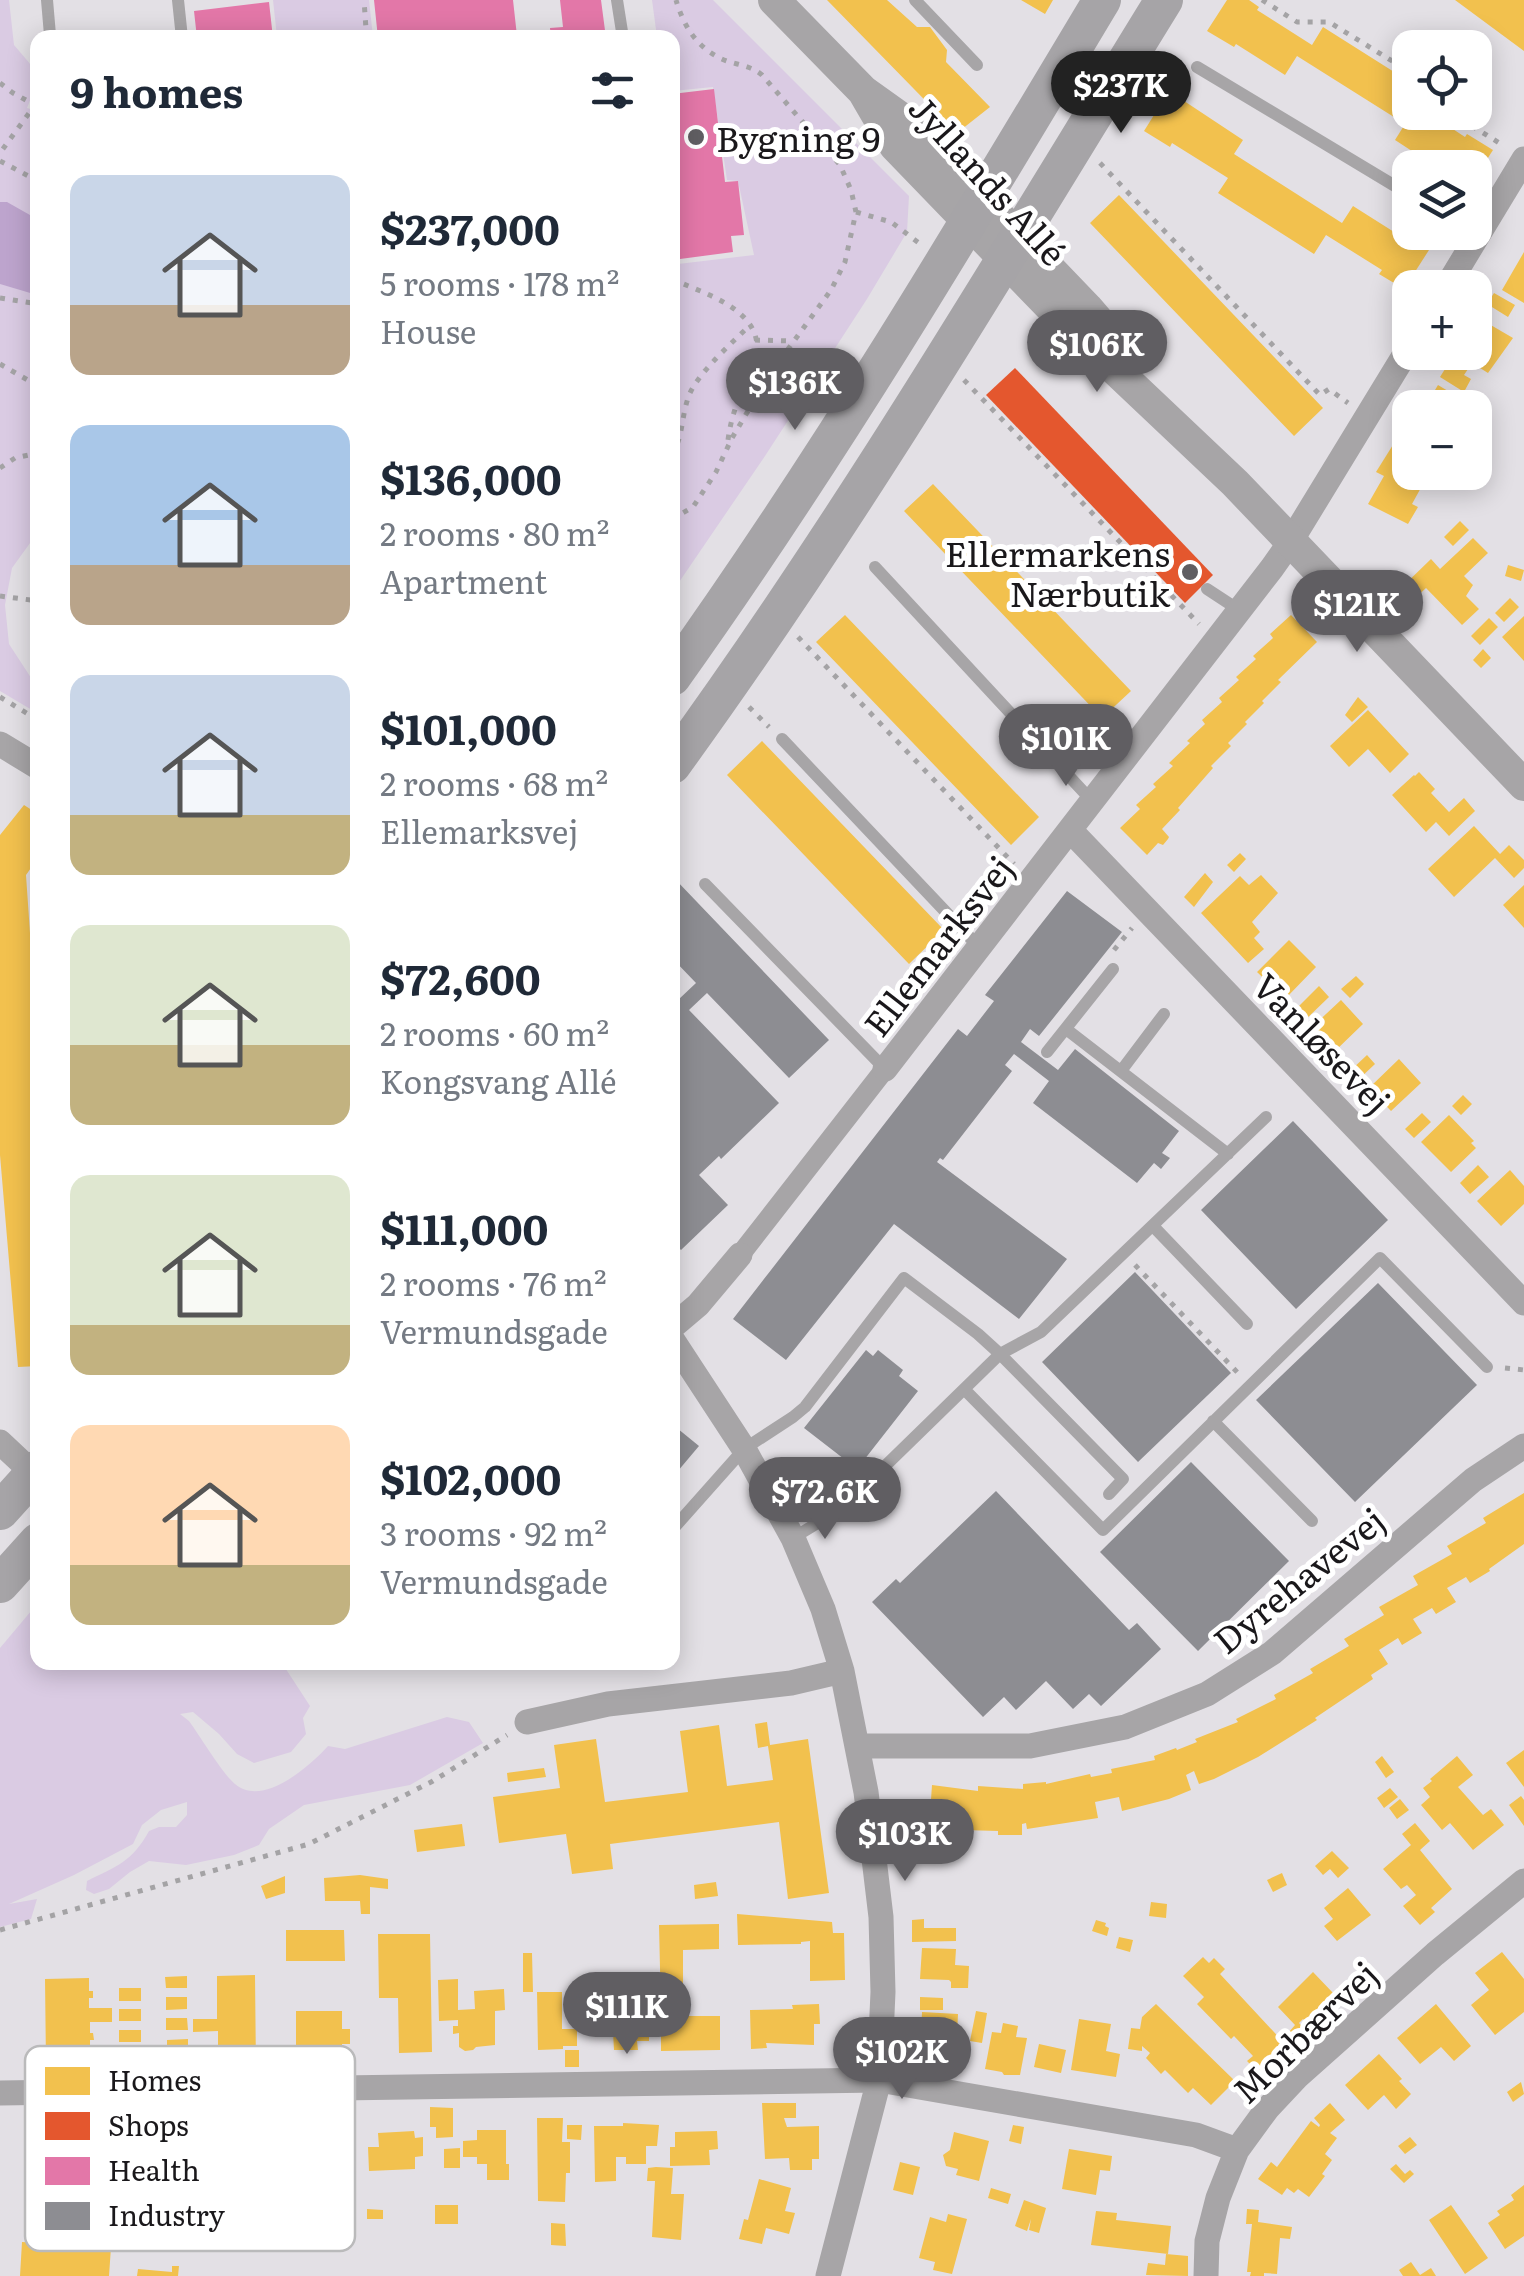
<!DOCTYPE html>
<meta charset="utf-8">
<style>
body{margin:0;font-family:Literata,serif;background:#f6f6f7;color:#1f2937;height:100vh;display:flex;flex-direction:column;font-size:38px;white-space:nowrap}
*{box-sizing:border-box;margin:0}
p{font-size:32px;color:#747a83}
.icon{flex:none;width:55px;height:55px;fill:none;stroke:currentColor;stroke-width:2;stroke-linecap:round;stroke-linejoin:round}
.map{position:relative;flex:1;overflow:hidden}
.sheet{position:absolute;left:30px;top:30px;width:650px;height:1640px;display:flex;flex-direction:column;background:#fff;border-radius:20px;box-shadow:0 5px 25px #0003}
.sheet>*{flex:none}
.tools{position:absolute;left:1392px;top:30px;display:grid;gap:20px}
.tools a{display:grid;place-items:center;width:100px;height:100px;border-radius:20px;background:#fff;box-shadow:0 5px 25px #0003;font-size:50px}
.price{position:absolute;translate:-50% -85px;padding:0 22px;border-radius:35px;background:#605e62;color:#fff;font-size:32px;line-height:65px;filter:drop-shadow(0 2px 5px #0008)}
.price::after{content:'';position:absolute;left:50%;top:60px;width:30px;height:22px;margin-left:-15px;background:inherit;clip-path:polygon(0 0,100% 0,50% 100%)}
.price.on{background:#222;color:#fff}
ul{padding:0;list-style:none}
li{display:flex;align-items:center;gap:30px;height:250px;padding:0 40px}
li span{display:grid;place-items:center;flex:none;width:280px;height:200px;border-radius:20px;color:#555}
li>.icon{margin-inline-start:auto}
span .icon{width:120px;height:120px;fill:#fffc;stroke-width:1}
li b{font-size:42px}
h2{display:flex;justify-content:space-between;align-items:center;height:120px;padding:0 40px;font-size:42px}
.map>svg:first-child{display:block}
</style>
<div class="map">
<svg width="1524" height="2276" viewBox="0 0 1524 2276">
<rect width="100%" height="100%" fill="#e3e0e5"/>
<path fill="#dacbe3" d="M0,0H9L14,45L37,72V83L27,108L38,111V532L12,568L5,605L9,644L37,687V713L0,691Z
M273,0H369L373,37H277Z
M652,0H713L909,196L907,232L867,299L765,456L673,591V236L678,264L754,255L738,181L727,180L713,87L673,91L672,38L657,37Z
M37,1604L38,1662L282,1663L310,1706L303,1718L306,1734L291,1752L254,1763L237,1754L219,1734L193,1712L180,1714L189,1721C200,1736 222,1773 235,1784C263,1808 310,1766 328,1746L345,1749L447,1717L469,1722L483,1743L410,1785L304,1805L269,1829L259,1845L234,1855L186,1865L149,1861L130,1872L109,1889L94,1894L86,1890L87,1881C117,1866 132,1862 149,1831L159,1827H176L187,1815V1802L161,1810L142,1825L133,1844L74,1875L9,1904L37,1899L31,1919L0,1927V1648Z"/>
<path fill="#bda4cd" d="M0,202H7L37,219V295L0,284Z"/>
<path fill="#f2c14e" d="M827,0H887L917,27H930L947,50L946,62L990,107L957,133Z
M1021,0H1053L1045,14Z
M1227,0H1249L1259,7L1257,10L1312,45L1323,27L1410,82V112H1427L1465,137L1467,134L1493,150L1475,178V168H1438L1395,140L1405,124L1297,56L1285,75L1236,44L1234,47L1207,31Z
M1455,0H1524V51Z
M1169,91L1243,140L1234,154L1342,223L1353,206L1402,237L1404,234L1429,250L1404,289L1379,274L1382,270L1326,235L1314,254L1218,193L1228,178L1172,143L1170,147L1144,131Z
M1119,195L1323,408L1294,436L1090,223Z
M1524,252V303L1502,290Z
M1494,293L1515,305L1508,317L1487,304Z
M1477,317L1513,338L1488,373L1472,363L1464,375L1471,379L1464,392L1440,377L1445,369L1439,366L1447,352H1475Z
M1438,385L1468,403L1465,408H1417L1420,402L1426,405Z
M1396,440L1410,448V463L1404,473L1423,484L1412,504L1418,507L1408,524L1368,504L1384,476L1376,472Z
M933,484L1131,691L1102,718L904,511Z
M1460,521L1469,530L1453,546L1444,537Z
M1473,538L1488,553L1464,576L1473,585L1466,596L1479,609L1462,625L1426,588L1410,603L1398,591L1431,559L1440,569Z
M1508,565L1524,570L1521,581L1505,576Z
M1510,598L1519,607L1504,622L1495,613Z
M845,615L1039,817L1011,845L816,642Z
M1291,615L1317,642L1278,680L1281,682L1262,701L1264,703L1245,722L1247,724L1228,743L1231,746L1211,766L1213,768L1178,808L1180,810L1162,829L1169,837L1168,839L1163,845L1158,843L1147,855L1120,828L1140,809L1136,805L1156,787L1153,784L1173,766L1169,763L1190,743L1187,741L1205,724L1202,720L1222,702L1219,698L1239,680L1236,677L1256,659L1253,656L1273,638L1270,634Z
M1524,616V661L1502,637Z
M1489,618L1498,627L1480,645L1471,636Z
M1483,649L1491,658L1481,668L1473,660Z
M1358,697L1368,707L1352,722L1345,715Z
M1368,710L1409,754L1390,773L1368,749L1349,767L1330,746Z
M762,741L944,930L909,964L727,775Z
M1419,772L1435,789L1431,793L1449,812L1464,798L1475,811L1449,836L1436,822L1426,832L1392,795L1414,775L1415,776Z
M24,805L38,814V858L26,875L38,1049V1366L18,1367L0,1155V835Z
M1474,826L1500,854L1509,845L1524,860V868L1514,878L1495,858L1454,897L1428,869Z
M1240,853L1246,859L1234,872L1227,865Z
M1205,873L1213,882L1194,907L1184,897Z
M1261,875L1278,893L1252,922L1260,932L1254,938L1264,949L1248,963L1201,913L1240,876L1249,885Z
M1524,885V928L1503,905Z
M1289,940L1316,967L1286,998L1297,1008L1319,986L1329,997L1301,1024L1279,1001L1283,997L1257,972Z
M1356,976L1364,984L1350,998L1341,989Z
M1341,1000L1363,1024L1334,1052L1311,1028Z
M1367,1055L1375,1064L1358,1080L1350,1071Z
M1399,1059L1421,1083L1391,1111L1369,1088Z
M1463,1095L1472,1104L1461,1115L1452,1106Z
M1422,1113L1431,1122L1414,1138L1405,1129Z
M1449,1115L1474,1141L1471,1143L1476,1148L1451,1172L1421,1142Z
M1478,1165L1489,1177L1470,1194L1460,1183Z
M1510,1170L1524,1186V1204L1501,1226L1477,1201Z
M1524,1493V1544L1489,1569L1490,1571L1470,1583L1466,1577L1447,1588L1456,1602L1436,1614L1432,1608L1413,1619L1422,1633L1402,1645L1398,1638L1379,1650L1388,1664L1371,1675L1373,1679L1315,1718L1317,1720L1258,1757L1214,1779L1199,1784L1194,1771L1186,1775L1191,1790L1169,1799L1122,1811L1119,1797L1095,1802L1098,1818L1027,1829L1026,1823L1022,1824V1835H998V1831L929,1829L932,1785L978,1791V1786L1023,1789V1784L1046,1782V1784L1090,1774L1091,1777L1112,1773L1111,1769L1155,1760L1154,1756L1176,1748L1177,1750L1197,1742L1195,1739L1238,1722L1236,1719L1276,1699L1274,1695L1313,1673L1310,1669L1349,1646L1344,1639L1384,1615L1379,1607L1418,1585L1413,1576L1452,1554L1447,1546L1486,1523L1483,1518Z
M767,1722L770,1745L808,1739L829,1893L788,1899L779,1822L610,1844L613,1869L572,1874L566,1834L499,1843L493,1797L560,1788L554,1745L596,1739L605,1802L688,1792L680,1731L719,1725L727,1786L773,1780L768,1746L758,1748L755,1724Z
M1524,1750V1787L1506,1763Z
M1382,1756L1394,1772L1386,1778L1375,1762Z
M1457,1756L1473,1775L1458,1787L1483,1815L1491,1809L1504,1825L1473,1850L1450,1823L1442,1830L1421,1805L1430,1797L1423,1788L1432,1781L1430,1779Z
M544,1768L546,1777L508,1782L507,1773Z
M1390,1788L1398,1797L1384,1808L1377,1798Z
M1521,1796L1524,1800V1826L1509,1805Z
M1400,1799L1409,1810L1397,1819L1389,1808Z
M1415,1823L1430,1841L1420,1850L1452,1889L1431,1908L1435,1912L1420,1925L1403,1906L1416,1895L1407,1885L1401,1889L1383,1869L1411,1845L1402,1834Z
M462,1824L465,1846L417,1852L414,1830Z
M1332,1851L1349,1868L1338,1878L1330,1869L1323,1875L1315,1866Z
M1282,1873L1287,1885L1273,1892L1267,1880Z
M360,1875L388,1879V1889L370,1887V1914H361L360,1901H325L324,1878Z
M285,1876V1893L266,1899L261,1886Z
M716,1882L718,1896L695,1899L694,1885Z
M1348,1888L1371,1915L1337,1941L1324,1926L1333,1919L1324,1908Z
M1151,1902L1167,1904L1166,1918L1149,1916Z
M737,1914L832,1922L833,1933H844L845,1980L810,1981V1941L801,1942V1944L738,1945Z
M924,1919V1928H956V1941L912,1942V1920Z
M1096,1920L1106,1923L1105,1926L1109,1928L1107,1936L1092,1931Z
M719,1924V1949L683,1950V2011H661L659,1925Z
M286,1930H344L345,1961H286Z
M378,1934H430L432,2052L399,2053L398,1998H379Z
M1119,1937L1133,1940L1130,1952L1116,1948Z
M922,1948L956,1949L955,1965L969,1966L968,1988H951V1982L949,1980L920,1979Z
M1502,1952L1524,1979V2012L1495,2035L1471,2005L1489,1990L1475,1973Z
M523,1953H532L533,1992H523Z
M1203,1957L1209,1963L1214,1958L1225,1969L1220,1974L1287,2046L1259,2073L1247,2061L1253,2056L1234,2036L1231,2039L1197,2004L1204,1997L1183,1976Z
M1313,1972L1334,1994L1306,2022L1303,2019L1299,2023L1312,2037L1303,2046L1289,2032L1295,2025L1278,2007Z
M255,1975L256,2071H248V2061H218V2031L193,2032V2019H217V1976Z
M187,1976V1988H166L165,1977Z
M89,1978V1991H93V1998H89V2008H112V2022H90V2033H93L94,2040H90V2049H112V2063L46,2064L45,1979Z
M458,1979V2010L475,2009L474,1991L504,1989L505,2010L495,2011V2045L476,2047L473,2050L465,2051L459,2047V2033L453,2034V2026H458V2020L439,2021L438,1980Z
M119,1988H141V2001H119Z
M537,1992H562V2029H577V2046H563V2049L538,2050Z
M166,1997H187V2009L166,2010Z
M920,1997L943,1998V2010H920Z
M637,2001V2018H649V2041H637L638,2050H614L613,2032L596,2033V2002Z
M819,2004L820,2024H814V2045L766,2043L767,2048L751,2049L750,2010L793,2009L792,2005Z
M1156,2004L1235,2081L1211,2105L1193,2088L1188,2093L1165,2070L1161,2074L1146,2058L1150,2053L1142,2046V2051L1128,2049L1131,2028L1140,2029L1142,2017Z
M1436,2004L1471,2046L1454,2061L1441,2047L1420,2064L1397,2038Z
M119,2009H141V2021H119Z
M296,2011H342V2029H350V2044H342V2051H325L324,2054L296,2051Z
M976,2011L987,2013L982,2043L970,2041Z
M922,2012L958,2014L956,2056L954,2055V2060L933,2059V2055L920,2054Z
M661,2016H720V2050L661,2051Z
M166,2018H187L188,2030H166Z
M1079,2019L1111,2024L1106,2051L1120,2054L1116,2077L1071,2070Z
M1003,2023L1018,2026L1016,2037L1027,2038L1020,2075H1004L1002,2072L985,2069L992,2032L1001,2033Z
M119,2030H141V2042H119Z
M188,2039V2052L167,2053V2040Z
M1039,2044L1066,2050L1061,2073L1034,2067Z
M565,2050H579V2067H565Z
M1379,2054L1402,2079L1399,2081L1411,2094L1396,2109L1384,2095L1368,2110L1345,2085Z
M1521,2082L1524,2094L1513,2102L1507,2092Z
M762,2103H796V2118H784L787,2127L819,2126V2159H812V2170H790L789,2158L765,2159Z
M1330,2103L1345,2120L1330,2133L1337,2138L1325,2154L1332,2160L1322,2174L1325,2176L1309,2197L1298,2189L1294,2193L1287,2188L1282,2195L1258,2179L1271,2162L1277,2167L1311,2121L1319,2127L1320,2125L1314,2118Z
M430,2107L453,2108V2137L436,2138V2127H430Z
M537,2118H563L562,2142H570V2173H566L565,2202L538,2201Z
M623,2123L659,2125L657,2146H646V2164H626V2157H616V2181L595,2182L594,2126H623Z
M567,2125H582L581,2140L567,2139Z
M1013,2125L1024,2127L1021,2144L1009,2141Z
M477,2130H506V2164H509V2180H487V2164H477V2157H463V2141L477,2140Z
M414,2131L415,2138L423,2137V2156L415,2157V2169L369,2171L368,2147H379L378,2133Z
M717,2131L718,2149L709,2150L710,2165L670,2166V2147H675V2132Z
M954,2132L989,2141L979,2181L956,2175L958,2169L946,2166L943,2155L950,2150Z
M1410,2137L1417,2145L1405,2154L1398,2146Z
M460,2148V2168H444V2149Z
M1069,2149L1112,2156L1110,2171L1100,2170L1096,2195L1062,2189Z
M900,2162L920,2167L913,2195L893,2190Z
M1396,2164L1405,2174L1410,2170L1414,2174L1404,2183L1390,2169Z
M656,2167L673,2168L671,2194H684L681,2240L652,2237L655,2181H647L648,2168Z
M759,2179L791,2188L785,2211L795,2213L789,2234L766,2228L762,2244L739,2239L744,2219L748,2220Z
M1524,2185V2236L1505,2249L1488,2223L1500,2215L1497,2211L1514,2200L1511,2195Z
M991,2188L1011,2194L1008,2204L988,2198Z
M1024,2200L1046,2208L1039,2233L1029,2230L1031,2219L1027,2231L1015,2226Z
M435,2205H458V2224H435Z
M1451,2205L1488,2258L1465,2274L1429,2220Z
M367,2209L383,2210V2219H367Z
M1247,2209L1259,2210L1258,2222L1292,2227L1290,2239L1280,2238L1277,2274L1264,2273V2276H1250L1251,2272H1247L1252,2224H1246Z
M1096,2211L1117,2213L1116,2220L1171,2226L1168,2254L1091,2245Z
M948,2214L967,2219L952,2274L933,2270L935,2262L919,2258L930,2217L946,2222Z
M551,2223L565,2224L566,2246L551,2245Z
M22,2242L111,2247L109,2276H20Z
M1166,2254L1188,2256V2276L1146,2275L1148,2263L1165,2265Z
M1411,2262L1420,2275L1431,2268L1436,2276H1403L1399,2270Z
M172,2266H179L178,2276H137L138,2269L172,2272Z"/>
<path fill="#e4572e" d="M1015,368L1213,575L1185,603L986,395Z"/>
<path fill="#e377a8" d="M374,0H513L517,36L378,38Z
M560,0H601L606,38H551L550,28L563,27Z
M269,2L273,38H197L194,11Z
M714,89L725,182L738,181L744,235L731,236L733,252L680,259L677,233H672V94Z"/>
<path fill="#8d8d92" d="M675,879L829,1040L789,1078L707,993L689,1010L779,1103L721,1159L719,1156L699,1175L728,1205L681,1250L672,1241V994L678,1000L696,983L672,958V881Z
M1067,891L1122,932L1039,1036L1030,1029L1021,1042L1058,1070L1075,1049L1179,1131L1162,1153L1170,1158L1161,1169L1154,1163L1137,1183L1033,1103L1049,1081L1014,1054L1005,1065L1012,1071L943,1160L940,1158L937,1162L1067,1259L1019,1319L894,1224L786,1360L733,1319L958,1029L967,1036L994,1001L985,995Z
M1293,1121L1388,1220L1296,1309L1201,1210Z
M1135,1272L1231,1373L1138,1462L1042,1362Z
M1378,1283L1477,1385L1355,1502L1256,1400Z
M866,1350L873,1356L878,1350L903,1370L899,1376L918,1391L857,1469L804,1428Z
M672,1424L699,1446L672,1478Z
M1191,1462L1289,1561L1198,1651L1100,1552Z
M996,1491L1129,1630L1137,1623L1161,1649L1101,1706L1089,1694L1073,1709L1046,1681L1016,1710L1004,1697L983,1717L872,1602L896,1579L900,1583Z"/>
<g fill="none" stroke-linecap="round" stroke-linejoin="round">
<path stroke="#a4a3a5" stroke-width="5" stroke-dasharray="5 8" stroke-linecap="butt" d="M1262,0L1297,22H1329L1410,72
M364,38L366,29L364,0
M0,83L13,93L35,105L0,153
M1450,112L1504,146
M0,161L38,181
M1100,163L1320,395L1329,389L1348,403
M856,212L891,222L919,243
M672,279C702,293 760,308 757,351C756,357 752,367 749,373C739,400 732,411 728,440
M0,298L38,304
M755,340L792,341
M0,364L38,386
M964,380L1199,624
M672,455C684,435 681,414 690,393C701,370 731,344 749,326
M0,468L15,458L38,453
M672,519L693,507L716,472L732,438L770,374L831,290L845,262L856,212L851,190L840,165L762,75C749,64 732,65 718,57C695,45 683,24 676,0
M0,596L38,601
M798,637L1014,864
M0,697L38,720
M749,707L769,727
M1114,950L1132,928
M1135,1265L1238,1373
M1505,1368L1524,1370
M0,1930L309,1844L433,1781L507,1735"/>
<path stroke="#a7a5a7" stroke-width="12" d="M47,0L50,35L54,38
M178,0L182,38
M617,0L623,38
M915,0L977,65
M1197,67L1410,195
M875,567L1092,801
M1207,589L1239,610
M782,739L979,947
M705,884L885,1069
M1066,1029L1228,1154
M1047,1052L1113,969
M1121,1071L1164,1014
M1153,1226L1247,1324
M964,1389L1103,1530L1380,1258L1487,1367
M1213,1421L1312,1521
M672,1530L744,1449L793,1417L805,1407L904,1278L978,1334L1000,1354L1123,1479L1109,1494
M793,1538L842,1508L1000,1354L1041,1332L1266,1117"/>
<path stroke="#a7a5a7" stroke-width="20" d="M740,1255L885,1069"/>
<path stroke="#a7a5a7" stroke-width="25" d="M1446,288L1524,159
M0,744L38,767
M1070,830L1524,1303
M885,1069L1272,568L1291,541L1410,346
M672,1327L698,1305L740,1255
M672,1339L744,1449L793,1538L823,1609L842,1671L866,1792L881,1917L883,1992L879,2080L828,2276
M0,1442L33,1473
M527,1722L608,1704L791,1683L842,1671
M857,1746H1030L1125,1727L1207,1694L1272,1653L1473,1480L1524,1446
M0,2093L879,2080L1196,2135L1237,2150
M1206,2276L1207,2241L1218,2198L1237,2150L1267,2109L1297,2077L1435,1954L1524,1881"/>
<path stroke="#a7a5a7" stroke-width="32" d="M774,0L863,91L912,126L1087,308L1129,357
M863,91L895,146L1069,326L1235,483L1524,785"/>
<path stroke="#a6a4a7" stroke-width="38" d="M672,677C827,460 965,229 1102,0
M672,765C851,519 1005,258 1164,0
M0,1511L38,1469
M0,1584L38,1542"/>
</g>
<g fill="#605e62" stroke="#fff" stroke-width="4">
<circle cx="696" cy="137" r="10"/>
<circle cx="1190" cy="572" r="10"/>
</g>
<g text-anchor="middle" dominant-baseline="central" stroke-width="10" stroke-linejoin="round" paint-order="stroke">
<g font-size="35" fill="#1a181b" stroke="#fff" text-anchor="start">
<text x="716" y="137">Bygning 9</text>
<text x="1170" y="552" text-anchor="end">Ellermarkens<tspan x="1170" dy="40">Nærbutik</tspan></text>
</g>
<g font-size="35" fill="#1a181b" stroke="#fff">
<text transform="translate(989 179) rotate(48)">Jyllands Allé</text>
<text transform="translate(937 945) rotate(-52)">Ellemarksvej</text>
<text transform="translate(1323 1042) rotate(46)">Vanløsevej</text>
<text transform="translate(1298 1579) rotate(-39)">Dyrehavevej</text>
<text transform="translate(1304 2031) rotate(-44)">Morbærvej</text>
</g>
</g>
<rect x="25" y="2046" width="330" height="205" rx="15" fill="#fff" stroke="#bababb" stroke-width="2.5"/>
<rect x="45" y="2067" width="45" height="28" fill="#f2c14e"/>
<rect x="45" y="2112" width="45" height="28" fill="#e4572e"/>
<rect x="45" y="2157" width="45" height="28" fill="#e377a8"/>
<rect x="45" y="2202" width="45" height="28" fill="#8d8d92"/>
<g font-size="28" fill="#1a181b">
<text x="108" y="2091">Homes</text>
<text x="108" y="2136">Shops</text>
<text x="108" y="2181">Health</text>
<text x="108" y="2226">Industry</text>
</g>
</svg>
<div class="tools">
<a><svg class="icon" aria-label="locate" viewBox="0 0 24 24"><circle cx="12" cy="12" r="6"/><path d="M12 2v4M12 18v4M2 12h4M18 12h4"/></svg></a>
<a><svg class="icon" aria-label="layers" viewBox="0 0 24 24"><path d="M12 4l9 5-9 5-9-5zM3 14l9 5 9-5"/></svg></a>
<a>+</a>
<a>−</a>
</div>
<b class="price on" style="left:1121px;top:136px">$237K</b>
<b class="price" style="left:1097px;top:395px">$106K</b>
<b class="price" style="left:795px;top:433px">$136K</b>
<b class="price" style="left:1357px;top:655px">$121K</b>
<b class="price" style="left:1066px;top:789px">$101K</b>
<b class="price" style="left:825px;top:1542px">$72.6K</b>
<b class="price" style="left:905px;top:1884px">$103K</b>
<b class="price" style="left:627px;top:2057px">$111K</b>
<b class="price" style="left:902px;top:2102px">$102K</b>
<section class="sheet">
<h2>9 homes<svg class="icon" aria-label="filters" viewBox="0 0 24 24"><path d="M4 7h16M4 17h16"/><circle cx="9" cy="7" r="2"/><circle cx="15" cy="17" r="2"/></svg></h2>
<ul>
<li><span style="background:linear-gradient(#c9d6e8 65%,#b9a48a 0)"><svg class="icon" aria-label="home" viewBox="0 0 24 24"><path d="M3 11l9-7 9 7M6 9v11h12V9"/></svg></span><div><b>$237,000</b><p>5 rooms · 178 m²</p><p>House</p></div></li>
<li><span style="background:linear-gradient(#a9c7e8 70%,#b9a48a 0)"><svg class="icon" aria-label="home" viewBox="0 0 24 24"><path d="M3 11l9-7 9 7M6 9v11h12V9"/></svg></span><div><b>$136,000</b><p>2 rooms · 80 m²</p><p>Apartment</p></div></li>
<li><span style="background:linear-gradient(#c9d6e8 70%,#c2b280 0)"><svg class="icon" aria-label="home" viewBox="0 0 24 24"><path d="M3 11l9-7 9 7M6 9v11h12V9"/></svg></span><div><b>$101,000</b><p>2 rooms · 68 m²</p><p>Ellemarksvej</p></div></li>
<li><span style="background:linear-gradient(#dfe7d0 60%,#c2b280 0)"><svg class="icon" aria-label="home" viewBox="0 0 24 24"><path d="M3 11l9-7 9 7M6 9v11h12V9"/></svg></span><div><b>$72,600</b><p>2 rooms · 60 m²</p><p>Kongsvang Allé</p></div></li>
<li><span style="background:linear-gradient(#dfe7d0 75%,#c2b280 0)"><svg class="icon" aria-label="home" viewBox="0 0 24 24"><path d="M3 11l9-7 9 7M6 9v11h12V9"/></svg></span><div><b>$111,000</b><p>2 rooms · 76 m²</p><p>Vermundsgade</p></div></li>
<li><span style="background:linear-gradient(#ffd9b3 70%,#c2b280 0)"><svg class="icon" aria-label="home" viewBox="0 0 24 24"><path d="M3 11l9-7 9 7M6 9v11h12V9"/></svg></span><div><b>$102,000</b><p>3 rooms · 92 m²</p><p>Vermundsgade</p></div></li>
</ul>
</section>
</div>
